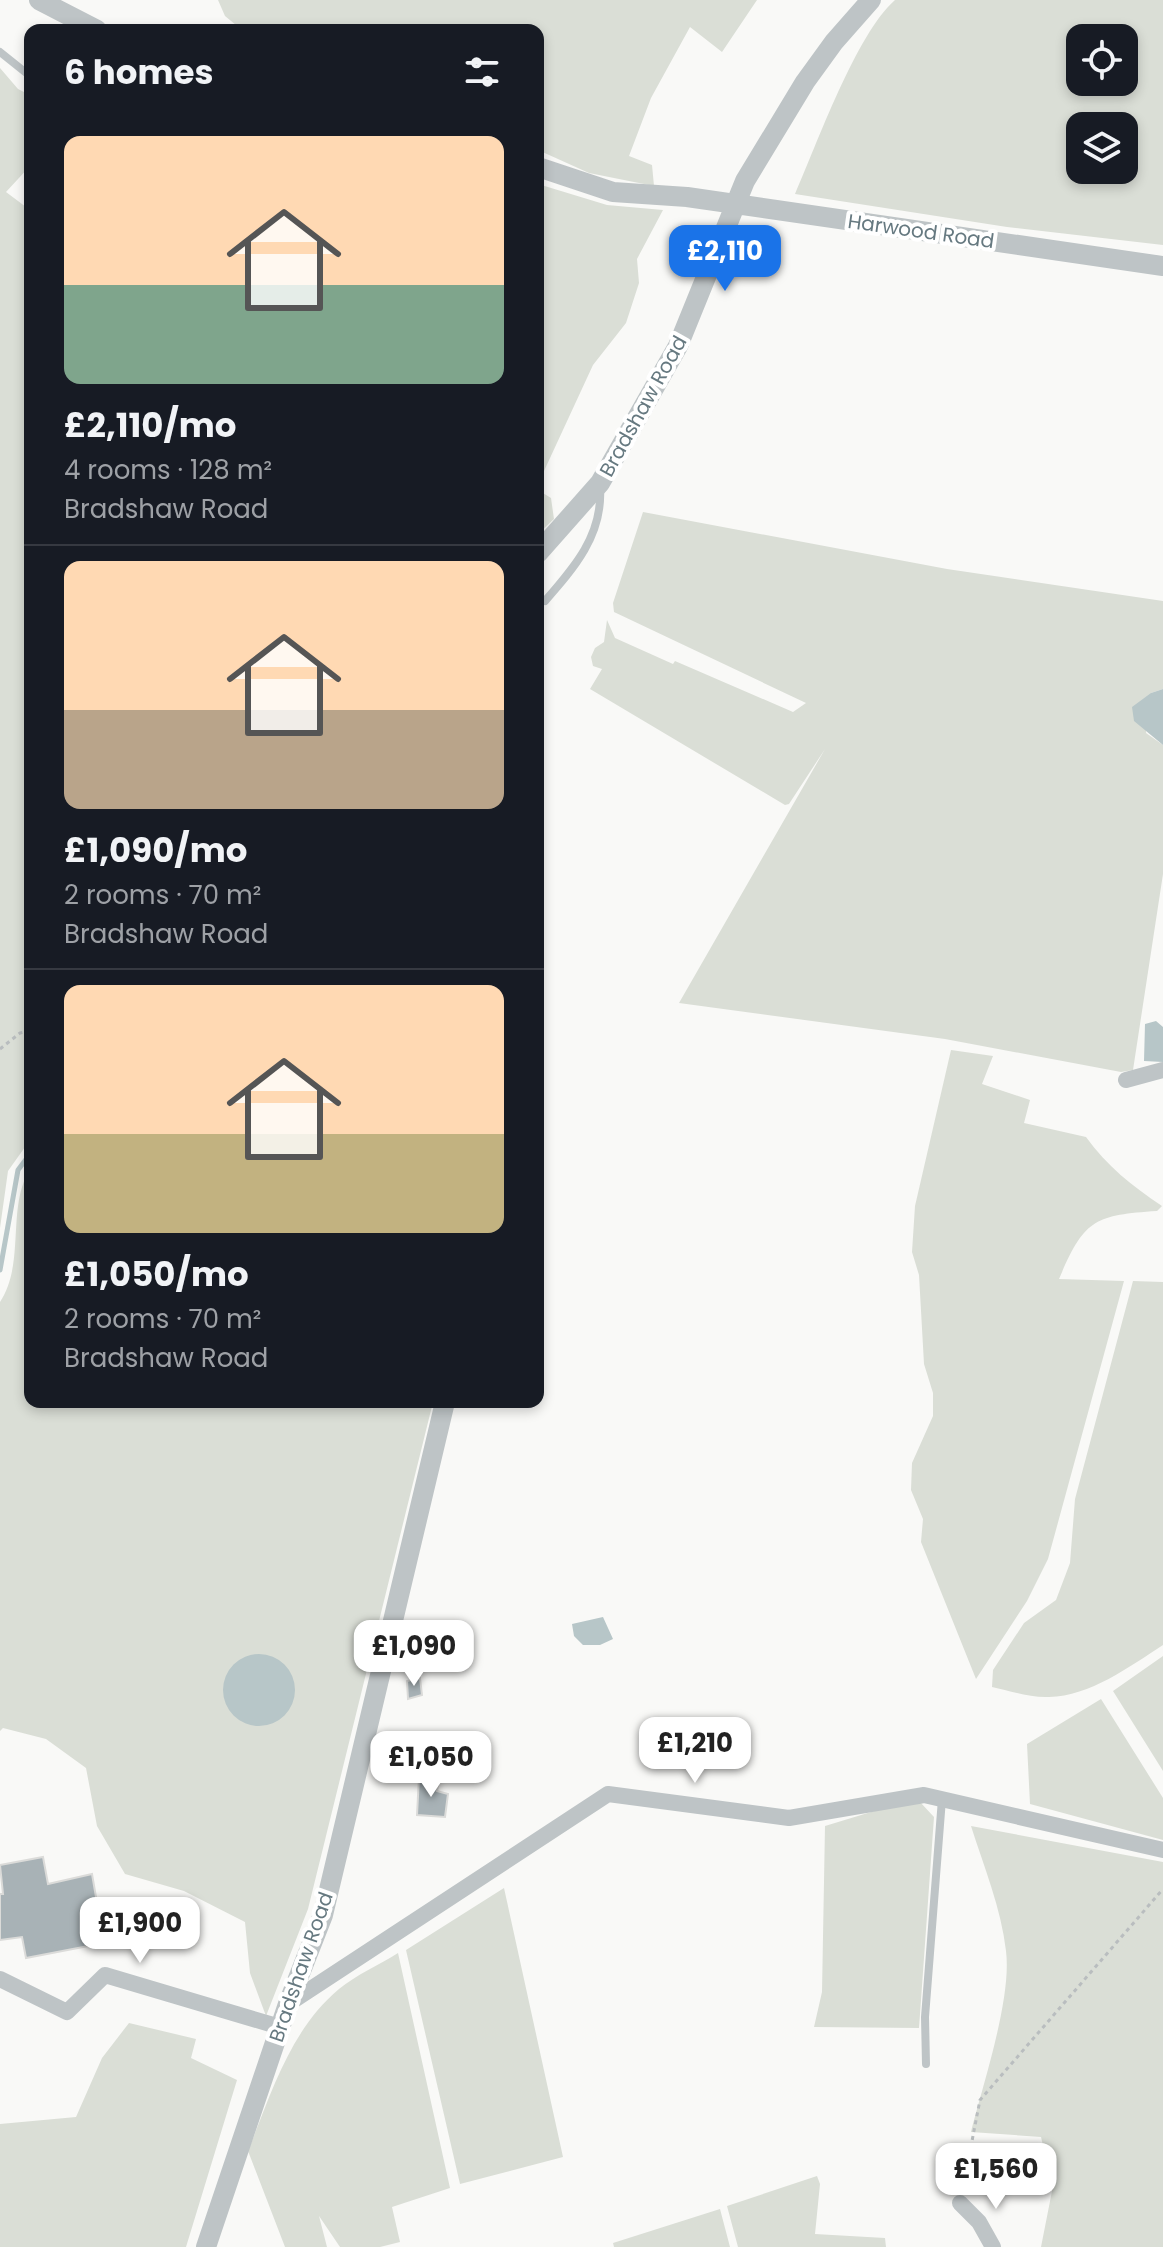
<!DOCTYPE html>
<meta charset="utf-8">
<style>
body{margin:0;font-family:Poppins,sans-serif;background:#20242c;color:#f1f3f6;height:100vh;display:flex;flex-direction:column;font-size:30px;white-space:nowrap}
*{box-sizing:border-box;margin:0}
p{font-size:26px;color:#9ea1a6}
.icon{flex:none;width:44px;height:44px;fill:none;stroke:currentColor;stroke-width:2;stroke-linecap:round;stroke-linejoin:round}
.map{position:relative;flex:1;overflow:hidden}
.side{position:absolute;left:24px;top:24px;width:520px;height:1384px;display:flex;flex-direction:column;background:#171b24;border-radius:16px;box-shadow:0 4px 12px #0003}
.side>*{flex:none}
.tools{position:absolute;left:1066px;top:24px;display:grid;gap:16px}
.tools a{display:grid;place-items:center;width:72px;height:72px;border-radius:16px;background:#171b24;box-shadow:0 4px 12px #0003;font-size:40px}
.price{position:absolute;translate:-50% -68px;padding:0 18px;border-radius:16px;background:#fff;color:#222;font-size:26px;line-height:52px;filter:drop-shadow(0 2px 4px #0008)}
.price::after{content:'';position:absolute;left:50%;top:48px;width:24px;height:18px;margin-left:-12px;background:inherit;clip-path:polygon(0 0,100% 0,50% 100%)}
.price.current{background:#1a73e8;color:#fff}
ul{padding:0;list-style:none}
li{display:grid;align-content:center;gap:16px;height:424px;padding:0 40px}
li+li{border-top:2px solid #363941}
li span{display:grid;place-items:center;height:248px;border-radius:16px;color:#555}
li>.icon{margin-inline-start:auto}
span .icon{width:144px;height:144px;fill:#fffc;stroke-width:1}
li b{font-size:34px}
h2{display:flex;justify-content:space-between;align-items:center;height:96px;padding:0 40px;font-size:34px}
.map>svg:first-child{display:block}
</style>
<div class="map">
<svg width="1163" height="2247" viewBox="0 0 1163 2247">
<rect width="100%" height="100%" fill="#f9f9f7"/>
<path fill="#daded6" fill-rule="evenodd" d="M218,0H757L722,52L690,27L651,98L629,156L652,165L654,186L589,173L538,150V30H242L225,16Z
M895,0H1163V245L1007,227L795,194C817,144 856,34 895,0ZM1124,38V82H1080V38ZM1124,126V170H1080V126Z
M0,68L18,89L30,95V166L6,192L30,210V1140L8,1171L0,1228Z
M538,184L607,205L663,210L637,259L639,283L626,323L593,365L538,484Z
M538,490L551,498L554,519L538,534Z
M643,512L947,569L1163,601V689L1151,693L1146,733L1163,745V874L1133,1070L1121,1072L945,1039L679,1003L825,749L789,804L785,805L590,689L602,669L593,666L591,657L595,648L604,642L607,620L615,638L673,664L675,661L793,712L806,703L614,612L613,603Z
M951,1050L993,1056L982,1084L1030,1100L1024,1123L1086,1137C1107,1166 1132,1186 1162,1206L1157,1211C1094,1215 1084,1220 1059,1279L1124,1281L1048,1559L1027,1601L976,1679L921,1542L923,1519L911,1490L912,1463L933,1416V1393L924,1364L919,1275L912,1252L915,1206Z
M30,1169V1402H433L308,1909L266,2016L250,1973L245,1922L184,1891L125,1874L97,1826L86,1768L46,1739L3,1728L0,1731V1302C26,1262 6,1208 30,1169Z
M1133,1281L1163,1282V1645C1129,1667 1090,1696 1049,1697C1031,1698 1010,1691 992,1687L993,1670L1024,1623L1056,1600L1070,1563L1075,1499Z
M1163,1656V1771L1113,1691Z
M1101,1699L1163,1798V1840L1030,1804L1027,1744Z
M920,1802L934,1817L919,2028L814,2027L822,1992L825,1826L894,1805Z
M971,1826L1163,1862V2247H1041L1053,2186L1041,2137L971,2132C983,2084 1012,1998 1006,1951C1001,1908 984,1867 971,1826Z
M504,1888L563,2157L460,2184L406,1950Z
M398,1953L450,2188L392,2207L400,2242L380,2247H340L319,2216L327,2247H285L248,2151C271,2094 290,2030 339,1989C356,1975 379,1965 398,1953Z
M129,2023L196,2039L191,2058L237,2080L186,2247H0V2124L76,2117L102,2058Z
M817,2176L820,2184L815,2234L885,2238L886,2247H738L727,2206Z
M720,2209L730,2247H614L613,2243Z"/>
<path fill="#b7c6c8" d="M1163,689V745L1134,721L1132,707L1151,693Z
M1156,1021L1163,1027V1062L1144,1061L1145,1024Z
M603,1617L613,1639L600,1645H583L574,1636L572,1624Z
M223 1690a36 36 0 1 1 72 0a36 36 0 1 1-72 0Z"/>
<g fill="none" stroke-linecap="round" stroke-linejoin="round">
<path stroke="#b7c6c8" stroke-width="5" d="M0,1270L18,1170L30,1154"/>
</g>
<path fill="#a8b2b6" stroke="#dbdbd9" stroke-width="2" d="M420,1678L422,1695L408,1699L407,1681Z
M419,1777L439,1780L437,1791L448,1794L445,1817L417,1815Z
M43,1857L48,1884L92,1874L104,1943L26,1958L22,1937L0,1940V1894H3L0,1865Z"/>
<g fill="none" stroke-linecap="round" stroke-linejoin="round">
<path stroke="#b9bdbf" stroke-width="3" stroke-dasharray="4 4" stroke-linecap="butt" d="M0,1049L20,1033L30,1031
M380,1744L422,1745
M963,2187L980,2100L1163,1889"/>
<path stroke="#bec4c6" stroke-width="8" d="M0,52L30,76
M545,601C574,568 603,535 600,488
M926,2064L925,2017L942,1799"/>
<path stroke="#bec4c6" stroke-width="16" d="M1126,1080L1163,1070
M0,1979L67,2012L105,1975L280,2027
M288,2004L608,1794L789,1818L924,1795L1163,1850
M960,2203L979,2222L993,2247"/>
<path stroke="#bec4c6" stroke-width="20" d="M39,0L97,30
M538,167L613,192L687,197L1163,266
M538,553L600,483L678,346L745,181L805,82L834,42L871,0
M206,2247L288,2004L323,1915L445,1402"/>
</g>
<g text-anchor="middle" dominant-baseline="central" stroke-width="8" stroke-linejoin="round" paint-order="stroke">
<g font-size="20" fill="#667980" stroke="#fff">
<text transform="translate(921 231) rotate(8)">Harwood Road</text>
<text transform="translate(643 406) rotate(-61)">Bradshaw Road</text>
<text transform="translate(301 1967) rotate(-71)">Bradshaw Road</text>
</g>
</g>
</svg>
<div class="tools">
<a><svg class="icon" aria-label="locate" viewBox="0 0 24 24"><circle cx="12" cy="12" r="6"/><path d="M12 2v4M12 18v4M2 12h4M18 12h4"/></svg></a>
<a><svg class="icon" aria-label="layers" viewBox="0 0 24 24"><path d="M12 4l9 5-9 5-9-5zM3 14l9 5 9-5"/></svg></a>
</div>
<b class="price current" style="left:725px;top:293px">£2,110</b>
<b class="price" style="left:414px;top:1688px">£1,090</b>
<b class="price" style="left:695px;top:1785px">£1,210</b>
<b class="price" style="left:431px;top:1799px">£1,050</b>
<b class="price" style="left:140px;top:1965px">£1,900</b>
<b class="price" style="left:996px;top:2211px">£1,560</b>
<section class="side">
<h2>6 homes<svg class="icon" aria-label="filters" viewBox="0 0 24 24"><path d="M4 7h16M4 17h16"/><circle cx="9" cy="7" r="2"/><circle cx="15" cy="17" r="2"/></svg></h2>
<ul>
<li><span style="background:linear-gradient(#ffd9b3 60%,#7fa58c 0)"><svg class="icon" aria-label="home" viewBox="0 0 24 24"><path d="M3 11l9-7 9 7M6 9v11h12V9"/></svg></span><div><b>£2,110/mo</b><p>4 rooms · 128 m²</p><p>Bradshaw Road</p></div></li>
<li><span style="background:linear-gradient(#ffd9b3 60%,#b9a48a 0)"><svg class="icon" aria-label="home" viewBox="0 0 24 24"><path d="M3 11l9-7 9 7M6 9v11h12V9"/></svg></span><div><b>£1,090/mo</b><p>2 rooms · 70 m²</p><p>Bradshaw Road</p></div></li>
<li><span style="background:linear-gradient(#ffd9b3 60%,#c2b280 0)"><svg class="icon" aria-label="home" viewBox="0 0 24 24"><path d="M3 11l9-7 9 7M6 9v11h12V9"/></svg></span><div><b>£1,050/mo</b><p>2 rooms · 70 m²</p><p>Bradshaw Road</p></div></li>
</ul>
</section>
</div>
